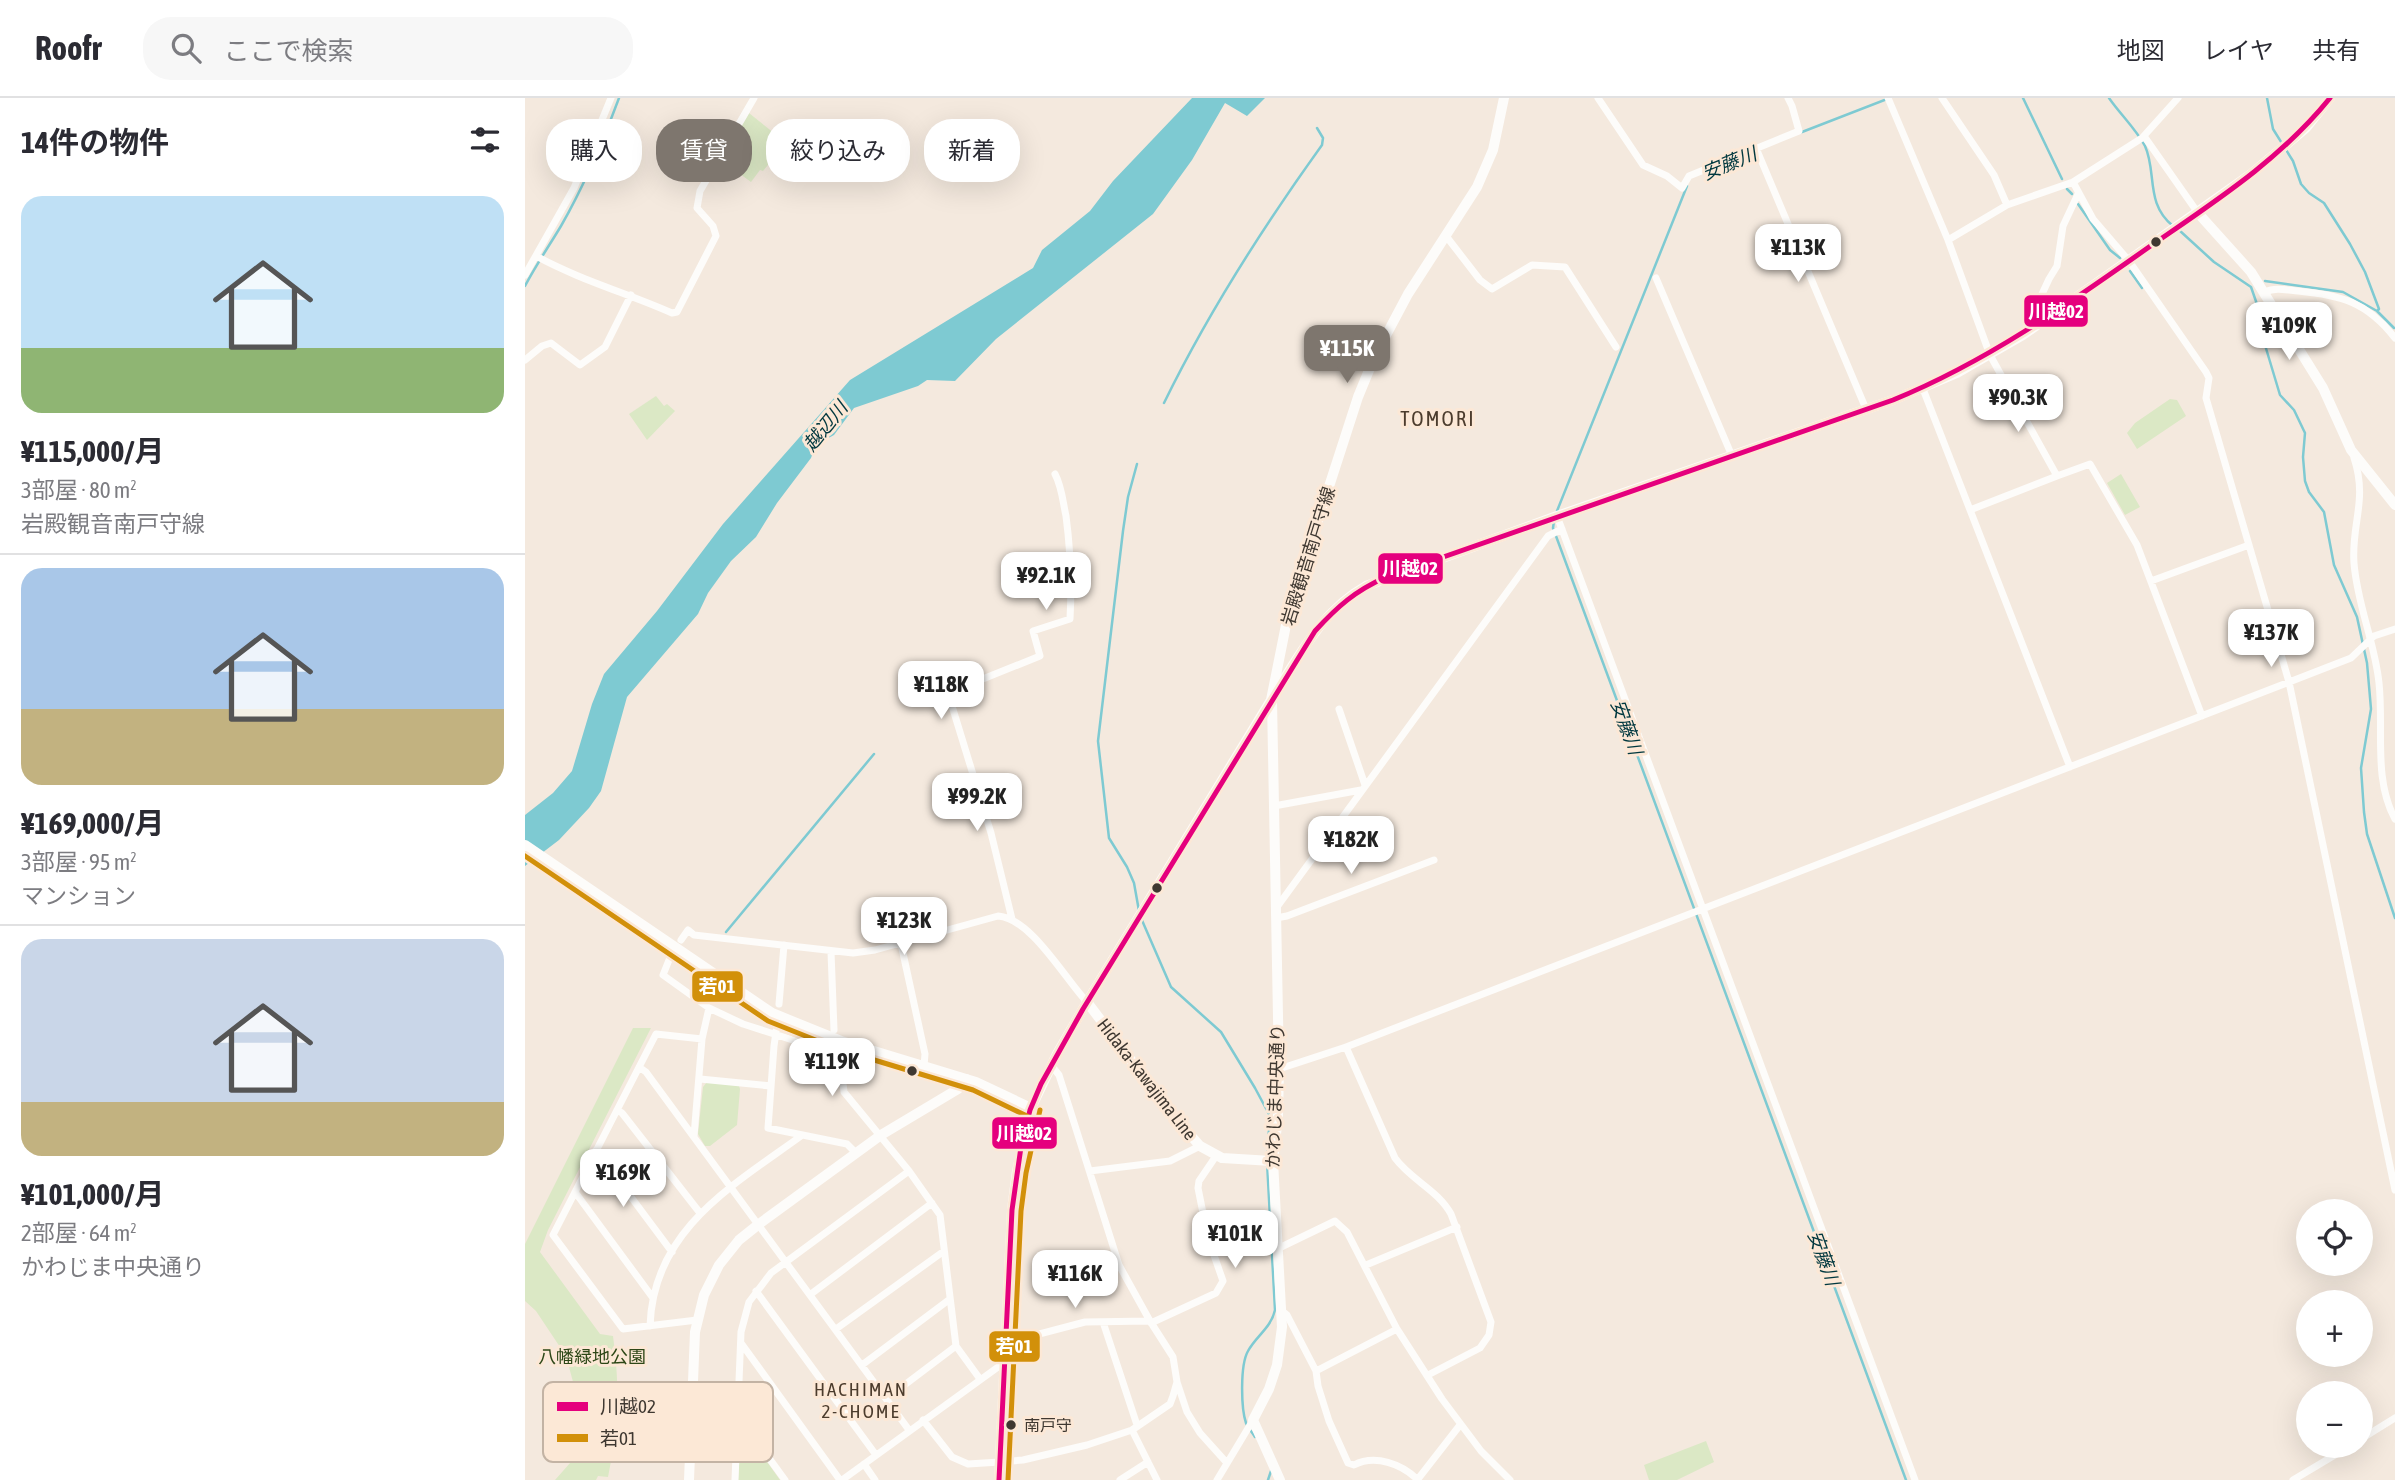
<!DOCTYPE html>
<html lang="ja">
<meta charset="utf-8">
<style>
body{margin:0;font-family:"Asap Condensed","Noto Sans JP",sans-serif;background:#f7f7f7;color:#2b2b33;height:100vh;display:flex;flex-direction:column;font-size:26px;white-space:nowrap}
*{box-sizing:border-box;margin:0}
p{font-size:23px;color:#7c7c81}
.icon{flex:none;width:38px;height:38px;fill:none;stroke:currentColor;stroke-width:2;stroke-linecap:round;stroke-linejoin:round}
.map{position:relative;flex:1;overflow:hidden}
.details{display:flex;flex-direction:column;background:#fff;width:525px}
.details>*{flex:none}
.guide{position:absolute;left:21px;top:21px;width:665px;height:63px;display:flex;gap:14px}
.controls{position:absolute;left:1771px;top:1101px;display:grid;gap:14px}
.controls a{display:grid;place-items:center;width:77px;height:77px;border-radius:50%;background:#fff;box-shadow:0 7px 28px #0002;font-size:35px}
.price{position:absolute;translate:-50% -60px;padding:0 16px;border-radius:14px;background:#fff;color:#222;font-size:23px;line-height:46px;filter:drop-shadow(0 2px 4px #0008)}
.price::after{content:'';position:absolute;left:50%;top:42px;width:21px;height:16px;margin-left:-10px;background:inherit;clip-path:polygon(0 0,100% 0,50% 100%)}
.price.active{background:#7e766e;color:#fff}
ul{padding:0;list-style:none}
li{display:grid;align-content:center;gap:14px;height:371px;padding:0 21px}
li+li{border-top:2px solid #e1e1e2}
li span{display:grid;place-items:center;height:217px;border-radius:21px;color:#555}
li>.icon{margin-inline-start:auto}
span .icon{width:126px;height:126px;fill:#fffc;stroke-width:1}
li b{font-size:30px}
h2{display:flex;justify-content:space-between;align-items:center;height:84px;padding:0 21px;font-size:30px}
.chip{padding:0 24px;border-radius:28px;background:#fff;box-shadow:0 7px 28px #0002;font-size:24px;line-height:63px}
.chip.active{background:#7e766e;color:#fff}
header{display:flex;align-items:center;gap:42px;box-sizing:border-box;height:98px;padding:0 35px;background:#fff;border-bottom:2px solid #e1e1e2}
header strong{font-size:33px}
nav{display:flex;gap:38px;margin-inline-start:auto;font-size:24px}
.search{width:490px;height:63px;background:#f7f7f7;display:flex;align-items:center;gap:18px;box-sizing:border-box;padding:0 24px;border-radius:28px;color:#7c7c81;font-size:26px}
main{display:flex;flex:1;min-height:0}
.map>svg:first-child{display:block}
</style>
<header>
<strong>Roofr</strong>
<div class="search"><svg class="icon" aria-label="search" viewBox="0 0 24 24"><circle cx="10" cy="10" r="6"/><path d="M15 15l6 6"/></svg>ここで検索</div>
<nav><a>地図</a><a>レイヤ</a><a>共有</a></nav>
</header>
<main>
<section class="details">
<h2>14件の物件<svg class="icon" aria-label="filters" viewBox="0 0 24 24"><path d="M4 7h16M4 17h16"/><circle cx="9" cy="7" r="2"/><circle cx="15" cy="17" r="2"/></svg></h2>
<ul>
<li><span style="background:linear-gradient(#bfe0f5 70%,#8fb573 0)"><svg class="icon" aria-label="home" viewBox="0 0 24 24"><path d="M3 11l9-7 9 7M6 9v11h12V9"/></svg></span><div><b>¥115,000/月</b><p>3部屋 · 80 m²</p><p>岩殿観音南戸守線</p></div></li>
<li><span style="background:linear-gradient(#a9c7e8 65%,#c2b280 0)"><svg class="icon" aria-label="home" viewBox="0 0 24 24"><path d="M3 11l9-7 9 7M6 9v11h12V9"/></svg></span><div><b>¥169,000/月</b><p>3部屋 · 95 m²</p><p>マンション</p></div></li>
<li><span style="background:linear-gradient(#c9d6e8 75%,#c2b280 0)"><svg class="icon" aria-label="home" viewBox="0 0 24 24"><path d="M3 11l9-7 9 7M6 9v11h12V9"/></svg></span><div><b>¥101,000/月</b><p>2部屋 · 64 m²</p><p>かわじま中央通り</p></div></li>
</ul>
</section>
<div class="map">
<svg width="1870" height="1382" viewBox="0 0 1870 1382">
<rect width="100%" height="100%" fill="#f4e9de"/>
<path fill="#dbe8c5" d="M224,15L260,44L258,59L253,65L247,62L238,73L235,72L226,84L196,62Z
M131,298L139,308L142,306L150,313L122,342L104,316Z
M1645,301L1652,302L1661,318L1612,351L1602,335L1610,325Z
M1596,376L1615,409L1600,417L1582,385Z
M108,930H126L23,1132L15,1154L75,1236L88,1238C95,1292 94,1325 83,1379L73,1378L71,1382H30L53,1356L60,1328L41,1258L11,1213L0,1203V1146Z
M182,984L214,988L215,991L212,1027L185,1048H180L173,1036L178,989Z
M223,1337L255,1382H213L216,1339Z
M1181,1343L1189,1364L1152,1382H1124L1119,1367Z"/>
<path fill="#7ecad2" d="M667,0H740L722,18L700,5L667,62L628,116L471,241L430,283L402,282L393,288L329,310L309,337L291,347L286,360L252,405L231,439L206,463L183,495L173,516L102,599L76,693L64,710L34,742L0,768V717L28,695L47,673L67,606L79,576L132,513L198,426L325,282L508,170L517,152L565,113L588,83Z"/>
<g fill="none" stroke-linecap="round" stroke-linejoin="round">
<path stroke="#7ecad2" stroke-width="2.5" d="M1498,0L1537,81
M1584,0C1595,16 1611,31 1620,48C1632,74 1620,106 1648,128
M1742,0L1748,31L1768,63L1776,86L1784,95L1799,105L1825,146L1840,174L1854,211L1852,213
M1277,34L1362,1
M1542,91L1547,96
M1553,106L1585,152L1595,160
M1654,132L1689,164L1726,189L1734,212L1737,237L1755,297L1769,312L1780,335L1778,359L1780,383L1784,394L1799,414L1809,467L1832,519L1842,565L1846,611L1836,670L1839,714L1842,736L1870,820
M1605,173L1617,190
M1740,183L1818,194L1852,213L1869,230
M0,188C11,167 24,148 36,128C59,88 78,43 94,0
M639,305C683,215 738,129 797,47L798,40L792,30
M612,366L603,399L598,433L573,643L584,740L602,769L609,785L614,813
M1032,413L1162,88
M1029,423L1028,430L1381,1382
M616,820L646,889L696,934L730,990L745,1018L742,1058
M201,834L349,656
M730,1339C727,1334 723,1330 721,1325C716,1310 715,1267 723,1253C731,1238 746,1230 750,1212L742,1064
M743,1382L746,1373"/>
<path stroke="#fdfcfa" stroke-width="7" d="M1073,0L1118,67L1142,78L1157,90L1164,78L1274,33L1267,8L1263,0
M1363,0L1423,142L1465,257L1532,378L1565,366L1612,447L1677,618
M1417,0L1469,77L1482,107
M1619,38L1673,115
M1231,50L1341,311
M1548,84L1568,121L1604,163L1681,274L1684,280L1681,300L1764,584L1870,1092
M921,138L955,182L967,191L1007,167L1040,169L1091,249
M1423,142L1482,107L1548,84L1617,40L1653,0
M11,158C55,182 102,195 147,215L152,214L191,138L188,128L172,110L175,93L229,0
M0,177L49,90L86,0
M1131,180L1207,358
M1740,194C1750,189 1762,192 1773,193C1816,197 1842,204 1870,240
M1498,237L1524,181L1532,168L1538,128L1553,96
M0,262L17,248L26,245L55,267L80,249L106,197
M1398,291L1545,669
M1829,360C1843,402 1826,426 1829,465C1832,506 1850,545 1854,585C1859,630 1848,681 1870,721
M1445,412L1532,378
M1032,418L1390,1382
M1626,483L1724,447
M814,611L840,687
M749,708L836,692
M752,809L1023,438L1037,431
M751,820L762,818L909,762
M487,821L466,735L423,595L515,558L508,533L545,521C547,484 546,456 541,418C538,405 537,389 530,376
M156,842L163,832L169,837L328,855L350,852L473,818C506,820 540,881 562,904
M376,846L400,956L399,968
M306,854L309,932
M144,862L138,877L184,910L218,926L314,957
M254,906L259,847
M252,927L249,948L243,1030L322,1046L331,1055
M316,943L314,952L319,994L384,1073L415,1117L431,1248L455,1281
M821,949L870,1060C886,1082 913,1092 926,1116L966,1224L964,1237L955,1250L903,1277
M114,969L121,974L384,1332
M754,971L821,949L1826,560L1849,538L1870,531
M175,981L246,988
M92,1012L97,1015L175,1115
M169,1038L177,941L184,910
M71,1052L147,1154
M565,1073L645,1063L675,1048
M50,1094L128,1200
M752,1151L810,1123L822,1134L872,1231L917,1301L956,1353L985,1382
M841,1167L932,1129
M231,1193L351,1357
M286,1196L407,1105
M757,1213L762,1217L791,1273L793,1288L804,1323L823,1365L829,1367C850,1356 877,1366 893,1382
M172,1222L98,1231L28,1137L131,936L177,941
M578,1224L612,1327
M626,1225L691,1195L698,1183L683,1140L673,1090L674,1083L691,1058
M125,1228C128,1132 207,1088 276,1038
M311,1231L419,1153
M216,1245L315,1382
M480,1245L560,1224L625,1223
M337,1267L425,1201
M791,1273L872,1231
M652,1284L662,1314L675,1335L702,1365
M361,1301L431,1248
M167,1315L214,1319L260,1382
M398,1322L427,1359L443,1366L475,1364L498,1362L562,1347L607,1332L645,1306L648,1298L652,1284L648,1259L625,1223L594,1167L534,977L526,967
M607,1332L632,1382
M1836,1341L1870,1320
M339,1366L350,1382
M893,1381L935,1327
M210,1382L216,1234L224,1204L246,1175L384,1073
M317,1382L480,1264
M595,1382L623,1364
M692,1382L728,1322
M1768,1382L1825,1348"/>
<path stroke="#fdfcfa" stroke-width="10" d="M1673,115L1726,174L1798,290L1826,352L1870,407
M746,602C773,560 796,513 841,488L1032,418L1368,302L1432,275L1498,237L1726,76L1781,30L1805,0
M747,603L754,971L753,1018L748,1063
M562,904L746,602L764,512L833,299L849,260L883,196L952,89L968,52L979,0
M164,1382L170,1234L179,1197L194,1167L214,1142L234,1126L356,1037L433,991L441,981
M474,1382L487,1112L492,1073L506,1010"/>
<path stroke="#fdfcfa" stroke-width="10" d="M0,747L247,915L316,943L451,984L506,1010L532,956L562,904L646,1015L675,1048L697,1060L748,1063L757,1229L752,1267L744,1291L728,1322L755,1382"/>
<g stroke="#fce8d6" stroke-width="10">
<path id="bus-1" d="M474,1382L487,1112L496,1049L505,1012L516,986L558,911L790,533C813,508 830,493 861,479L1368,302C1461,264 1542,207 1624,149C1689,104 1755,62 1805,0"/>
</g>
<g stroke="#fce8d6" stroke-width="10">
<path id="bus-2" d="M0,758L243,923L313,951L448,992L502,1018
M483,1382L496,1113L501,1075L515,1012"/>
</g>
<use href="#bus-1" stroke="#e5007d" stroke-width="5"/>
<use href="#bus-2" stroke="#d2900a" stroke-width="5"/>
</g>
<g fill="#3f3831" stroke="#fce8d6" stroke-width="2.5">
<circle cx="1631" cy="144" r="6"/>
<circle cx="632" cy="790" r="6"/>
<circle cx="387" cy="973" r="6"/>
<circle cx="486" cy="1327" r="6"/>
</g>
<g text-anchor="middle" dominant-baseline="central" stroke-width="6" stroke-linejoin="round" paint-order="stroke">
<g font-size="16" fill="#3f3831" stroke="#fce8d6" text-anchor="start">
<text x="499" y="1327">南戸守</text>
</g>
<g font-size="18" fill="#3f3831" stroke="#fce8d6">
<text transform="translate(783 458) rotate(-73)">岩殿観音南戸守線</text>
<text transform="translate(622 981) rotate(52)">Hidaka-Kawajima Line</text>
<text transform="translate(750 998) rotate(-88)">かわじま中央通り</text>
</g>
<g font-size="18" fill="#2d4717" stroke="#fce8d6">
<text x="67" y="1258">八幡緑地公園</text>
</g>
<g font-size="19" font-style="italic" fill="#01383f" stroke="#fce8d6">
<text transform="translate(1204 65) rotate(-22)">安藤川</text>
<text transform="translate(300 328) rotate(-51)">越辺川</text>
<text transform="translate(1102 629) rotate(70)">安藤川</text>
<text transform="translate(1299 1160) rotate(70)">安藤川</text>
</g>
<g font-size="19" letter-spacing="2" fill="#4c3c2d" stroke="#fce8d6">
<text x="336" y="1291">HACHIMAN<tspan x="336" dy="22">2-CHOME</tspan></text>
</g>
<g font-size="21" letter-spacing="2" fill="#4c3c2d" stroke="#fce8d6">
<text x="913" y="320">TOMORI</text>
</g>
</g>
<rect x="18" y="1284" width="230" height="80" rx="10" fill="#fce8d6" stroke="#c3b3a4" stroke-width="2"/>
<rect x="32" y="1304" width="31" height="9" fill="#e5007d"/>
<rect x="32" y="1336" width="31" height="8" fill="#d2900a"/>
<g font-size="19" fill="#3f3831">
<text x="75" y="1315">川越02</text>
<text x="75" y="1347">若01</text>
</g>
<g stroke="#fce8d6" stroke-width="2.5">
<rect x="1498" y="196" width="66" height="34" rx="7" fill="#e5007d"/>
<rect x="852" y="454" width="67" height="33" rx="7" fill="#e5007d"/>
<rect x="166" y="872" width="53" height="33" rx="7" fill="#d2900a"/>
<rect x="466" y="1018" width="67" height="34" rx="7" fill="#e5007d"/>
<rect x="463" y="1232" width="53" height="33" rx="7" fill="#d2900a"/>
</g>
<g font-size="19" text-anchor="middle" font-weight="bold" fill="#fff">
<text x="1531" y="220">川越02</text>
<text x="885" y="477">川越02</text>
<text x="192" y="895">若01</text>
<text x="499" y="1042">川越02</text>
<text x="489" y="1255">若01</text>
</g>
</svg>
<div class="controls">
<a><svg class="icon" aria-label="locate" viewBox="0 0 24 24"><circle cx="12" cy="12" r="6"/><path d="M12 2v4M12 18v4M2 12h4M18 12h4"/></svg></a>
<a>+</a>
<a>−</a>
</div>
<b class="price" style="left:1273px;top:186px">¥113K</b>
<b class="price" style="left:1764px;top:264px">¥109K</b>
<b class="price active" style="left:822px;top:287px">¥115K</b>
<b class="price" style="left:1493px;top:336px">¥90.3K</b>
<b class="price" style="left:521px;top:514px">¥92.1K</b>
<b class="price" style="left:1746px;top:571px">¥137K</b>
<b class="price" style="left:416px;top:623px">¥118K</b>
<b class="price" style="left:452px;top:735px">¥99.2K</b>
<b class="price" style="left:826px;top:778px">¥182K</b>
<b class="price" style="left:379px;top:859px">¥123K</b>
<b class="price" style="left:307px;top:1000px">¥119K</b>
<b class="price" style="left:98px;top:1111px">¥169K</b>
<b class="price" style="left:710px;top:1172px">¥101K</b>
<b class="price" style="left:550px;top:1212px">¥116K</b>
<div class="guide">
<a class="chip">購入</a>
<a class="chip active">賃貸</a>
<a class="chip">絞り込み</a>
<a class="chip">新着</a>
</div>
</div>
</main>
